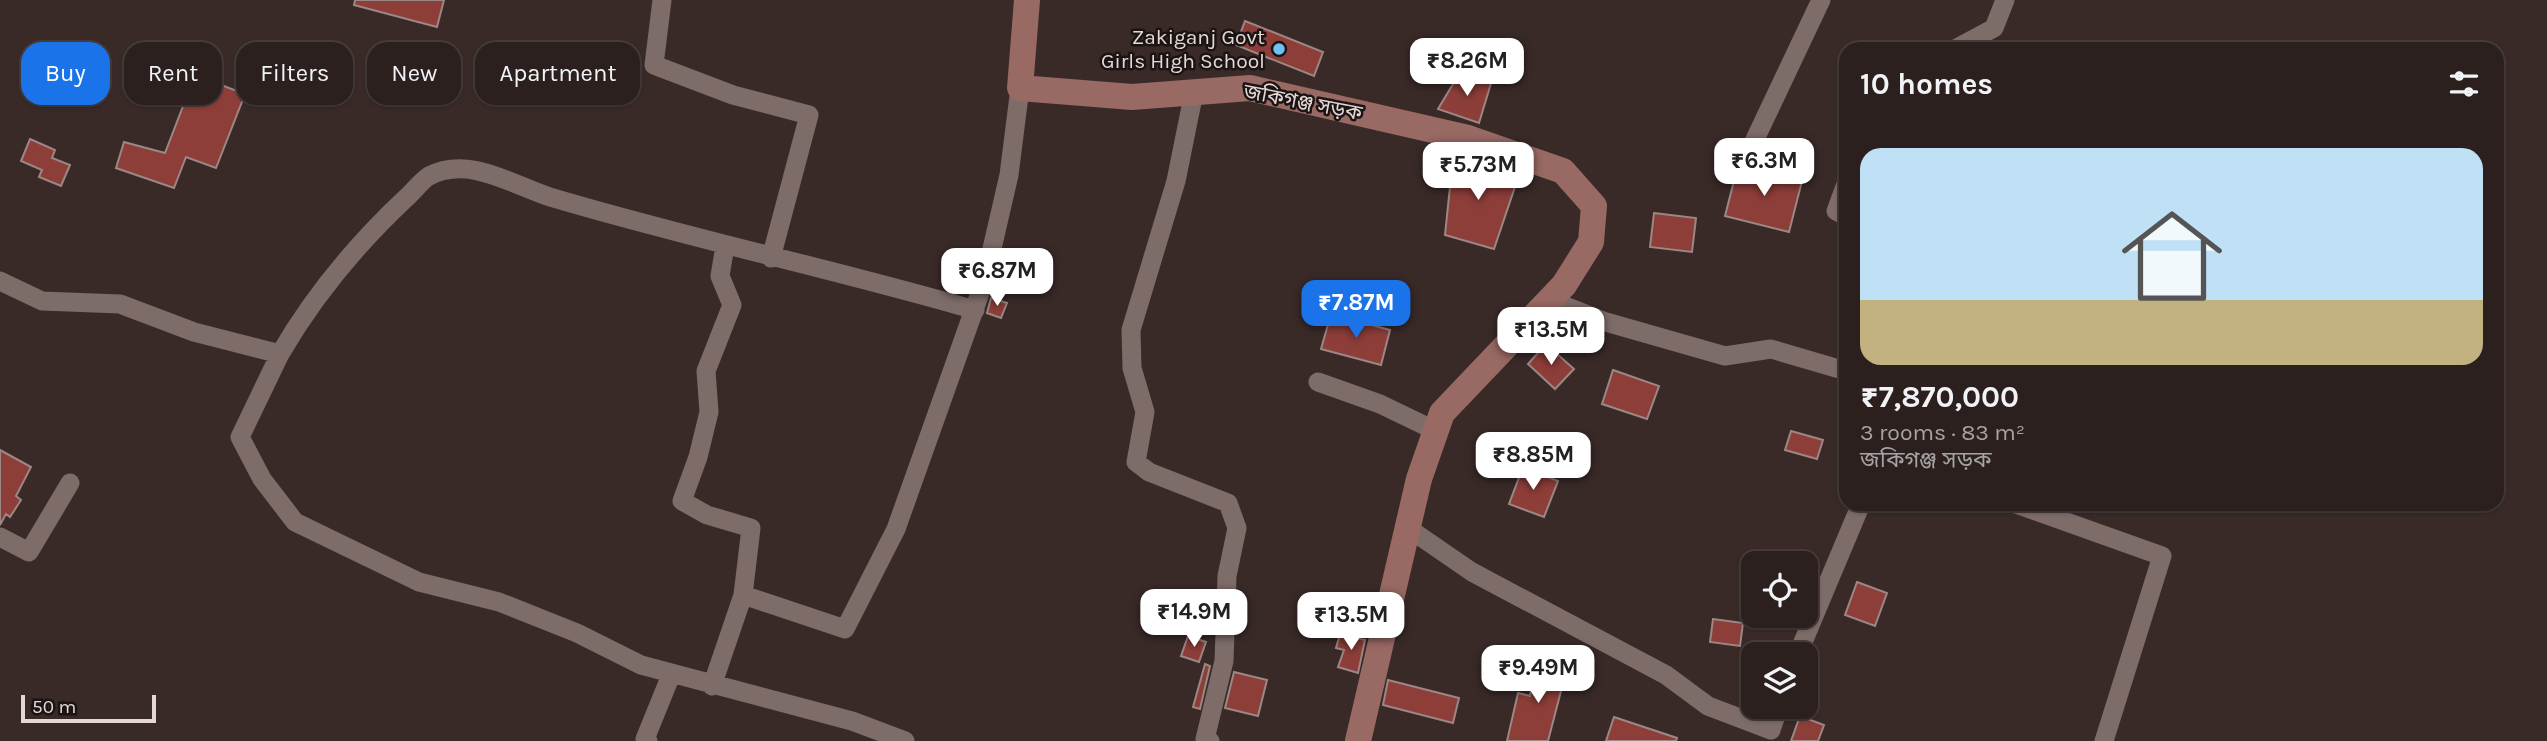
<!DOCTYPE html>
<meta charset="utf-8">
<style>
body{margin:0;font-family:Karla,"Noto Sans Bengali",sans-serif;background:#332827;color:#f1f3f6;height:100vh;display:flex;flex-direction:column;font-size:26px;white-space:nowrap}
*{box-sizing:border-box;margin:0}
p{font-size:23px;color:#a6a3a4}
.icon{flex:none;width:38px;height:38px;fill:none;stroke:currentColor;stroke-width:2;stroke-linecap:round;stroke-linejoin:round}
.map{position:relative;flex:1;overflow:hidden}
.panel{position:absolute;left:1839px;top:42px;width:665px;height:469px;display:flex;flex-direction:column;background:#2b201e;border-radius:21px;box-shadow:0 2px 5px #0004,0 0 0 2px #473e3c}
.panel>*{flex:none}
.hud{position:absolute;left:21px;top:42px;width:665px;height:63px;display:flex;gap:14px}
.controls{position:absolute;left:1741px;top:551px;display:grid;gap:14px}
.controls a{display:grid;place-items:center;width:77px;height:77px;border-radius:14px;background:#2b201e;box-shadow:0 2px 5px #0004,0 0 0 2px #473e3c;font-size:35px}
.scale{position:absolute;left:21px;bottom:18px;width:135px;box-sizing:border-box;padding-left:7px;border:4px solid #e3d8d7;border-top:0;font-size:19px;line-height:24px;white-space:nowrap;color:#e3d8d7;-webkit-text-stroke:5px #1b1413;paint-order:stroke}
.price{position:absolute;translate:-50% -60px;padding:0 16px;border-radius:14px;background:#fff;color:#222;font-size:23px;line-height:46px;filter:drop-shadow(0 2px 4px #0008)}
.price::after{content:'';position:absolute;left:50%;top:42px;width:21px;height:16px;margin-left:-10px;background:inherit;clip-path:polygon(0 0,100% 0,50% 100%)}
.price.current{background:#1a73e8;color:#fff}
ul{padding:0;list-style:none}
li{display:grid;align-content:center;gap:14px;height:371px;padding:0 21px}
li span{display:grid;place-items:center;height:217px;border-radius:21px;color:#555}
li>.icon{margin-inline-start:auto}
span .icon{width:126px;height:126px;fill:#fffc;stroke-width:1}
li b{font-size:30px}
h2{display:flex;justify-content:space-between;align-items:center;height:84px;padding:0 21px;font-size:30px}
.tag{padding:0 24px;border-radius:21px;background:#2b201e;box-shadow:0 2px 5px #0004,0 0 0 2px #473e3c;font-size:24px;line-height:63px}
.tag.current{background:#1a73e8;color:#fff}
.map>svg:first-child{display:block}
</style>
<div class="map">
<svg width="2547" height="741" viewBox="0 0 2547 741">
<rect width="100%" height="100%" fill="#392a28"/>
<path fill="#8e3e39" stroke="#9b8785" stroke-width="2" d="M355,0H444L437,27L354,5Z
M1245,21L1323,52L1314,76L1236,45Z
M1459,74L1492,80L1479,123L1438,109Z
M195,75L245,94L216,168L186,157L174,188L116,168L124,142L165,153Z
M30,139L55,150L52,158L70,165L61,186L39,177L42,170L21,161Z
M1453,158L1519,175L1494,249L1445,235Z
M1738,165L1802,181L1789,232L1725,216Z
M1654,213L1696,218L1692,252L1650,247Z
M991,298L1007,303L1001,318L987,313Z
M1331,314L1390,330L1381,365L1321,349Z
M1546,344L1574,369L1555,389L1528,364Z
M1613,370L1659,386L1647,419L1602,404Z
M1791,431L1823,440L1817,459L1785,450Z
M0,450L31,467L16,496L21,500L10,517L6,514L0,525Z
M1523,467L1558,481L1544,517L1509,504Z
M1857,582L1887,593L1875,626L1845,615Z
M1713,619L1743,623L1740,646L1710,642Z
M1340,634L1365,640L1358,673L1338,667L1344,650L1336,648Z
M1188,636L1206,642L1199,662L1181,656Z
M1535,663L1567,668L1548,741H1507L1518,693L1530,696Z
M1205,664L1210,666L1200,709L1193,707Z
M1234,672L1267,680L1258,716L1225,708Z
M1388,680L1459,698L1453,723L1383,705Z
M1800,716L1824,725L1818,741H1791Z
M1614,717L1677,738L1676,741H1606Z"/>
<g fill="none" stroke-linecap="round" stroke-linejoin="round">
<path stroke="#7e6c69" stroke-width="19" d="M662,0L654,65L733,95L809,115L771,258
M1955,49L1994,28L2005,0
M1194,92L1176,181L1131,330L1132,368L1145,412L1136,462L1149,472L1228,503L1237,528L1227,576L1224,661L1205,739L1210,741
M1749,152L1821,0
M1846,184L1836,211L1846,216
M0,281L42,301L120,304L194,332L280,354L240,437L262,479L295,522L419,582L499,602L577,633L641,665L852,721L905,741
M1550,300L1606,322L1725,356L1771,349L1846,371
M280,354C313,297 358,243 406,198C413,192 421,181 429,176C469,155 512,185 550,197C691,239 834,269 975,310
M1318,382L1380,404L1436,431
M2016,504L2162,556L2104,741
M1408,528L1472,572L1666,675L1708,706L1771,730L1779,707
M0,537L29,552L70,483
M743,595L845,629L896,529L985,279L1009,175L1020,88
M1798,654L1861,504
M712,686L743,595L751,528L707,515L682,501L698,457L709,412L706,371L732,305L720,276L725,246
M648,741L645,739L671,675"/>
<path stroke="#996964" stroke-width="26" d="M1027,0L1020,88L1132,97L1250,88L1468,138L1563,171L1594,206L1591,242L1564,285L1442,413L1419,479L1358,741"/>
</g>
<circle fill="#6ec2f3" stroke="#1b1413" stroke-width="2.5" cx="1279" cy="49" r="7"/>
<g text-anchor="middle" dominant-baseline="central" stroke-width="5" stroke-linejoin="round" paint-order="stroke">
<g font-size="21" fill="#e3d8d7" stroke="#1b1413" text-anchor="end">
<text x="1265" y="37">Zakiganj Govt<tspan x="1265" dy="24">Girls High School</tspan></text>
</g>
<g font-size="21" fill="#e3d8d7" stroke="#1b1413">
<text transform="translate(1303 102) rotate(11)">জকিগঞ্জ সড়ক</text>
</g>
</g>
</svg>
<div class="controls">
<a><svg class="icon" aria-label="locate" viewBox="0 0 24 24"><circle cx="12" cy="12" r="6"/><path d="M12 2v4M12 18v4M2 12h4M18 12h4"/></svg></a>
<a><svg class="icon" aria-label="layers" viewBox="0 0 24 24"><path d="M12 4l9 5-9 5-9-5zM3 14l9 5 9-5"/></svg></a>
</div>
<div class="scale">50 m</div>
<b class="price" style="left:1467px;top:98px">₹8.26M</b>
<b class="price" style="left:1764px;top:198px">₹6.3M</b>
<b class="price" style="left:1478px;top:202px">₹5.73M</b>
<b class="price" style="left:997px;top:308px">₹6.87M</b>
<b class="price current" style="left:1356px;top:340px">₹7.87M</b>
<b class="price" style="left:1551px;top:367px">₹13.5M</b>
<b class="price" style="left:1533px;top:492px">₹8.85M</b>
<b class="price" style="left:1194px;top:649px">₹14.9M</b>
<b class="price" style="left:1351px;top:652px">₹13.5M</b>
<b class="price" style="left:1538px;top:705px">₹9.49M</b>
<div class="hud">
<a class="tag current">Buy</a>
<a class="tag">Rent</a>
<a class="tag">Filters</a>
<a class="tag">New</a>
<a class="tag">Apartment</a>
</div>
<section class="panel">
<h2>10 homes<svg class="icon" aria-label="filters" viewBox="0 0 24 24"><path d="M4 7h16M4 17h16"/><circle cx="9" cy="7" r="2"/><circle cx="15" cy="17" r="2"/></svg></h2>
<ul>
<li><span style="background:linear-gradient(#bfe0f5 70%,#c2b280 0)"><svg class="icon" aria-label="home" viewBox="0 0 24 24"><path d="M3 11l9-7 9 7M6 9v11h12V9"/></svg></span><div><b>₹7,870,000</b><p>3 rooms · 83 m²</p><p>জকিগঞ্জ সড়ক</p></div></li>
</ul>
</section>
</div>
